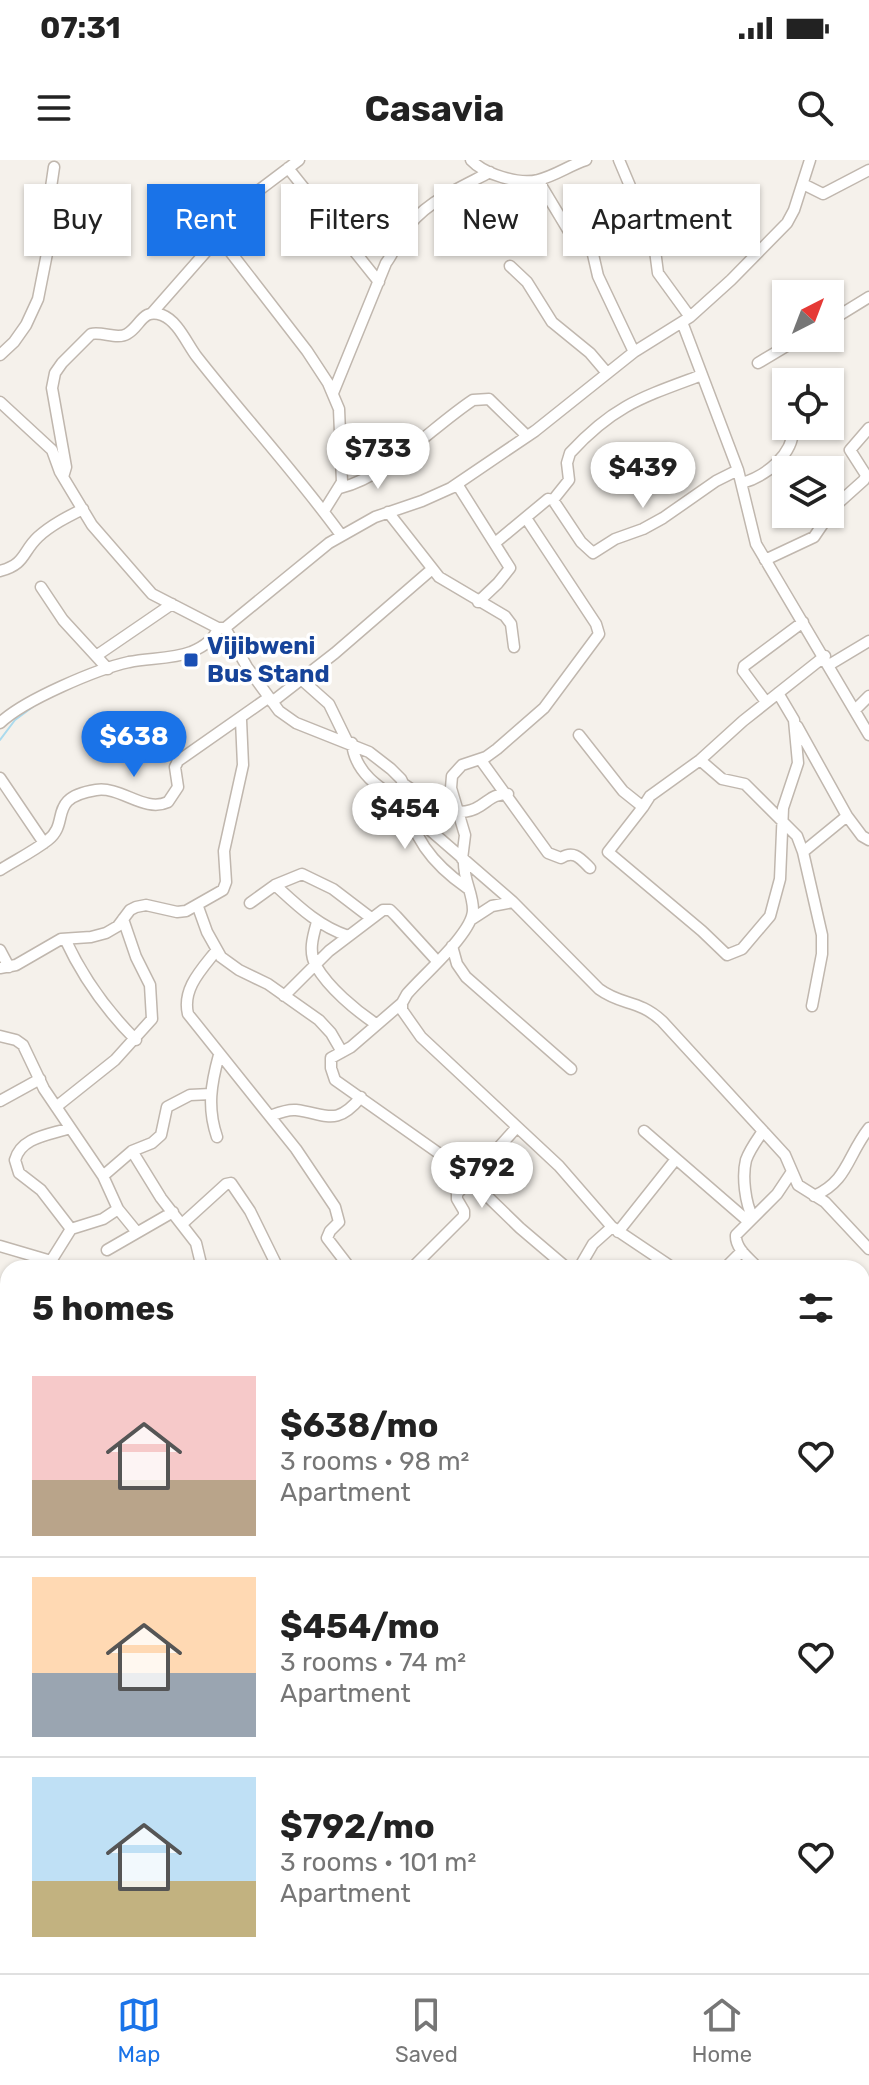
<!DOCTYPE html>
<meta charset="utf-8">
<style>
body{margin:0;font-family:Rubik,sans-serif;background:#f2f2f2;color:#222;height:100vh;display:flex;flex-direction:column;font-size:30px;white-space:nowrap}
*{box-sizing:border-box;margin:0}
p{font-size:26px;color:#767676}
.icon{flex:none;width:44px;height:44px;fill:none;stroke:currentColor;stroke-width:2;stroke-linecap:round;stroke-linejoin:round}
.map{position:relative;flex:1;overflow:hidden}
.drawer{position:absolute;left:0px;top:1100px;width:870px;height:714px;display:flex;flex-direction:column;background:#fff;border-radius:24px 24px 0 0;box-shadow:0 2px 6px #0004}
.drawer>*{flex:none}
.banner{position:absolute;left:24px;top:24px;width:822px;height:72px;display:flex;gap:16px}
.needle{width:52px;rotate:42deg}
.fabs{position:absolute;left:772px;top:120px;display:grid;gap:16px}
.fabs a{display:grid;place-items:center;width:72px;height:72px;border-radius:0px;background:#fff;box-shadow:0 2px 6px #0004;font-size:40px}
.price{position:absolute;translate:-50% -68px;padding:0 18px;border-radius:28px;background:#fff;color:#222;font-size:26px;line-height:52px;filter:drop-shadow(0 2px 4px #0008)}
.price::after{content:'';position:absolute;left:50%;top:48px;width:24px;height:18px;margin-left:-12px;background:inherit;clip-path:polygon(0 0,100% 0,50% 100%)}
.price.selected{background:#1a73e8;color:#fff}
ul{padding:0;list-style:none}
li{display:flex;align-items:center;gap:24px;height:200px;padding:0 32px}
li+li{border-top:2px solid #e0e0e0}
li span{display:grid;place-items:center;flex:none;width:224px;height:160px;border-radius:0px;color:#555}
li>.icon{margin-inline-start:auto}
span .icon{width:96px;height:96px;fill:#fffc;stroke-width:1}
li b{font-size:34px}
h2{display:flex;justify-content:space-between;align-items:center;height:96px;padding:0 32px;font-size:34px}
.pill{padding:0 28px;border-radius:0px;background:#fff;box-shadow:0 2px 6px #0004;font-size:28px;line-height:72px}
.pill.selected{background:#1a73e8;color:#fff}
.status{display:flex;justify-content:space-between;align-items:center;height:56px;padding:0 40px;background:#fff;direction:ltr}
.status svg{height:22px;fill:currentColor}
header{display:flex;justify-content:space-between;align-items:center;height:104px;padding:0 32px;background:#fff;font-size:36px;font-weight:700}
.dock{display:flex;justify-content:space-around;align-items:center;height:112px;border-top:2px solid #e0e0e0;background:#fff;font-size:22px;color:#767676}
.dock a{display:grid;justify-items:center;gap:4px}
.dock .selected{color:#1a73e8}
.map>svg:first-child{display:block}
</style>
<div class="status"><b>07:31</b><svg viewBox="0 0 49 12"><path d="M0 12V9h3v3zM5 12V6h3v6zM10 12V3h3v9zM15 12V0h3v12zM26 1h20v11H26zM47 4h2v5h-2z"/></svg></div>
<header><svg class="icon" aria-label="menu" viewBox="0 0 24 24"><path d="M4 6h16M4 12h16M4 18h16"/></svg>Casavia<svg class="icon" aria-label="search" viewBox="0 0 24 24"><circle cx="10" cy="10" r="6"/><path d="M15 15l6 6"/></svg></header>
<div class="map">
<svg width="869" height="1813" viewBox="0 0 869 1813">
<rect width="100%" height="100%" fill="#f5f1eb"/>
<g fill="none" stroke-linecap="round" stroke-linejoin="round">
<path stroke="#abdaed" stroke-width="2" d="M0,580L15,560L34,546
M862,1619L869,1614
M643,1806L647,1813"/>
<g stroke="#c0b7ae" stroke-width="13">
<path id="minor" d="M299,0L222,58L215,72L307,191L328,223L339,249L342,322L324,351
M471,0C484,14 519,25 538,20C555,16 570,5 586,0
M619,0L654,83L658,113L690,157
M288,8L379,122
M538,20L571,75L592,90L598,116L634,192
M803,24L823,34L869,10
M510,106L527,122L552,162L590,193L607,213
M152,153L218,78
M830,161L869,137
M682,162L738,310L756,384L869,575
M0,195L14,182L26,165L38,139L53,63L49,41L54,7
M758,203L800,178
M333,233L386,103C393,94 396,84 402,75C422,43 458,29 490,12
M0,242L52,290L60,312L92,365L152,434L218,468H225L329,383L375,357L422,341L451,328L535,271L634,192L690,157L731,120L787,63L794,50L810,0
M63,317L66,307L52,228L55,213L62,203L91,174C102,171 117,180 127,174C141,166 142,148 162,155C178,161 187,184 197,197C244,257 296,313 341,375
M742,323C766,316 795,294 793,266
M457,324L510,408L498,423L478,442
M340,328C388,316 432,267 473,240L489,239L527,276
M553,340L581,382L593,393L615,379L643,369L663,358L716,321L738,310
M388,352L439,417L505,456L511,464L514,487
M495,383L548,339L553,340L569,320L567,303L570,293C614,245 643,237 702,215
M765,400L814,377L835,346L864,320L866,315L850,290L869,268
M0,411C26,404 22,392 38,377C51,365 67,357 83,349
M41,427L63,460L108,509
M225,468L247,507L279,551L296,563L369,592L391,609L401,619L423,664L513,742L599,829C622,846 638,839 662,861L785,995L798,1025L825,1042L869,1089
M96,496L172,444
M829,505L869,481
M302,520L329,544L347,581
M272,542L335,493L431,410
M766,542L743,511L744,506L803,462
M855,550L869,536
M0,563C24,540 97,509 129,502C150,498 172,499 191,492C203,487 214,480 218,468
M797,566L847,656
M579,575L623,631L643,647L650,636L700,600L743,561L825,496
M352,583C355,614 381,629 405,644
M480,599L548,693L561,698C574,690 580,698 590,708
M700,600L722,619L745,624L797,676L803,692L822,775V794L812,846
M0,618L44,683
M405,625C426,639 454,663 480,646C491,639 494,634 508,634
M402,633C413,677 430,702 467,728
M643,647L608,692L702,771L727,795L742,789L770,756L780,719L783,648L798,603L794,560L778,533
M803,692L847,656L862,676L869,680
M462,699L465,675L451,628L452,616L462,605L486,597L497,589L544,548L599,474L596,464L526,358
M464,701C463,719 473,733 473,750C473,773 422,816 407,834L402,843V850L421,877L559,1006L612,1067L673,1108
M0,710C16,700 34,691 48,680C71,662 46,638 96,630C121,626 144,653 168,642L178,627L175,607L178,601L268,538
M275,725C298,746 318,766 348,776
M250,743L275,725L302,714L333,729L371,758
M198,747L207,772L221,797L239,810L268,824L319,860L331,873L342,892
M472,759L492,746L513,742
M317,762C313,776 308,792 316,806C329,828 355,850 376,864
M65,779C83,818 105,849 136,880
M452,786L457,804L466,817L571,909
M0,790L9,807
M216,791C201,810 182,829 188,854L296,989L335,1047L339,1062L330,1071L327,1078L350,1108
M0,808L16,805L61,779L91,777L106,773L118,766L130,750L136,747L146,745L177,752L186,751L223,730L226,722L224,691L243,605L241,560
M284,836L329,791L383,750H390L396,756L437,801
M402,843L351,887L331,898V908L335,920L454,1004L520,1068L567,1108
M0,876L16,880L23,885L44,929L103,1016L118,1049L136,1071
M0,941L40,919
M56,947L115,900L152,859L150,825L136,797L123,759
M270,956C278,953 287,949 296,950C327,954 336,967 361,937
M70,968C49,975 21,977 15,1000L19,1013L41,1030L71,1069
M644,971L749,1062
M217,977C207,948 211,924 219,895
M132,991L161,1038L196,1083L202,1108
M103,1016L132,991L152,983L161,975L167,947L190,935L211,934
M814,1036C848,1021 847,996 869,968
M753,1058C745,1043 742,1016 746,1000C750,989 757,980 763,971
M182,1064L226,1024L231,1023L250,1051L278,1108
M618,1072L676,999
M0,1086L51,1101
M107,1090L173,1052
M50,1108L51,1101L71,1069L103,1059L118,1049
M412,1108L464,1056V1051L457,1039V1034L517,967
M579,1108L593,1084L612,1067
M725,1108L742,1091
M758,1108C750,1099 735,1089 736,1075L777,1034L791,1013
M0,1154L8,1158
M862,1222L869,1228
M0,1233L8,1237
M0,1310L8,1305
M0,1387L8,1395
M862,1401L869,1404
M862,1497L869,1500
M0,1565L8,1566
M0,1599L8,1595
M862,1606L869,1603
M0,1709L8,1717
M69,1806L75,1813
M620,1806L626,1813
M213,1813L215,1806
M446,1813L466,1806"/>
</g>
<use href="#minor" stroke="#fff" stroke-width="10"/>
</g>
<rect fill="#1a4fb4" stroke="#fff" stroke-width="3" x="183" y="492" width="16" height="16" rx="4"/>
<g text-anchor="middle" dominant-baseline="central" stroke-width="7" stroke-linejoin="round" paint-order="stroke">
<g font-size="24" font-weight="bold" fill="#164399" stroke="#fff" text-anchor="start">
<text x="207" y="486">Vijibweni<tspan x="207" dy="28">Bus Stand</tspan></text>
</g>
</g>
</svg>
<div class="fabs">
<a><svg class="needle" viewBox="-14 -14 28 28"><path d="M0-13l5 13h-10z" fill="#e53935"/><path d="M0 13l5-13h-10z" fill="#767676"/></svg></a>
<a><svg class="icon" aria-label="locate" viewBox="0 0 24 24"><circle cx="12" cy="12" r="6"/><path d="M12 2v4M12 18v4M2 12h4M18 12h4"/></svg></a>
<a><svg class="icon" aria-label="layers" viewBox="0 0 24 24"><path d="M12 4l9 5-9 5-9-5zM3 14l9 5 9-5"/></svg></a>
</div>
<b class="price" style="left:378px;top:331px">$733</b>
<b class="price" style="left:643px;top:350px">$439</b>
<b class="price selected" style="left:134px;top:619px">$638</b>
<b class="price" style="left:405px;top:691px">$454</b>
<b class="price" style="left:482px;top:1050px">$792</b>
<div class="banner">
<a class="pill">Buy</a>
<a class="pill selected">Rent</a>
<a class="pill">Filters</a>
<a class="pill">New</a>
<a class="pill">Apartment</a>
</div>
<section class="drawer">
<h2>5 homes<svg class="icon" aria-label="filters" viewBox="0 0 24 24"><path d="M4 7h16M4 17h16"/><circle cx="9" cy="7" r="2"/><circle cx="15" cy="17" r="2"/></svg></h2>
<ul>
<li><span style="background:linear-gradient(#f6c9c9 65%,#b9a48a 0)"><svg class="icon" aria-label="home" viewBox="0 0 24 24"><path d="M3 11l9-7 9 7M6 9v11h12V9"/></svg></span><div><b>$638/mo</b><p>3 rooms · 98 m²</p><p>Apartment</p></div><svg class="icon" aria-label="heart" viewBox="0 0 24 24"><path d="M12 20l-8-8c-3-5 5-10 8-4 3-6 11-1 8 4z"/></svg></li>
<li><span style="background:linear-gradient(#ffd9b3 60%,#9aa5b1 0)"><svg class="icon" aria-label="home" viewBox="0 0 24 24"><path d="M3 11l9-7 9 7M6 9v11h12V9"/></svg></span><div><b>$454/mo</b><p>3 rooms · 74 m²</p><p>Apartment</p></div><svg class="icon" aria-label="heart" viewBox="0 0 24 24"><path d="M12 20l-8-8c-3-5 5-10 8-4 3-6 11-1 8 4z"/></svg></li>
<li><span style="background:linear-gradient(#bfe0f5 65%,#c2b280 0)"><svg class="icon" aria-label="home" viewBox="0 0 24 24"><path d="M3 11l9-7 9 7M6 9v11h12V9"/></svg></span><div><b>$792/mo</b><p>3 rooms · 101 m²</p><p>Apartment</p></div><svg class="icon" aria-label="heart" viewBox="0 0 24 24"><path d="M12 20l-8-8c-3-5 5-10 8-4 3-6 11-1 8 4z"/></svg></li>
</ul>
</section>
</div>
<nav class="dock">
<a class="selected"><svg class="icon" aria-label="map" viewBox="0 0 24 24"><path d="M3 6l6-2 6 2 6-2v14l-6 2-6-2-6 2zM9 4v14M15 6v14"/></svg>Map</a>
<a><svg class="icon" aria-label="saved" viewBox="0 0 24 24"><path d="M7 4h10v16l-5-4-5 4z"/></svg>Saved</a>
<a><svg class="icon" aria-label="home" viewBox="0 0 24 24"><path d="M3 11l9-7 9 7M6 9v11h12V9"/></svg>Home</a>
</nav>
